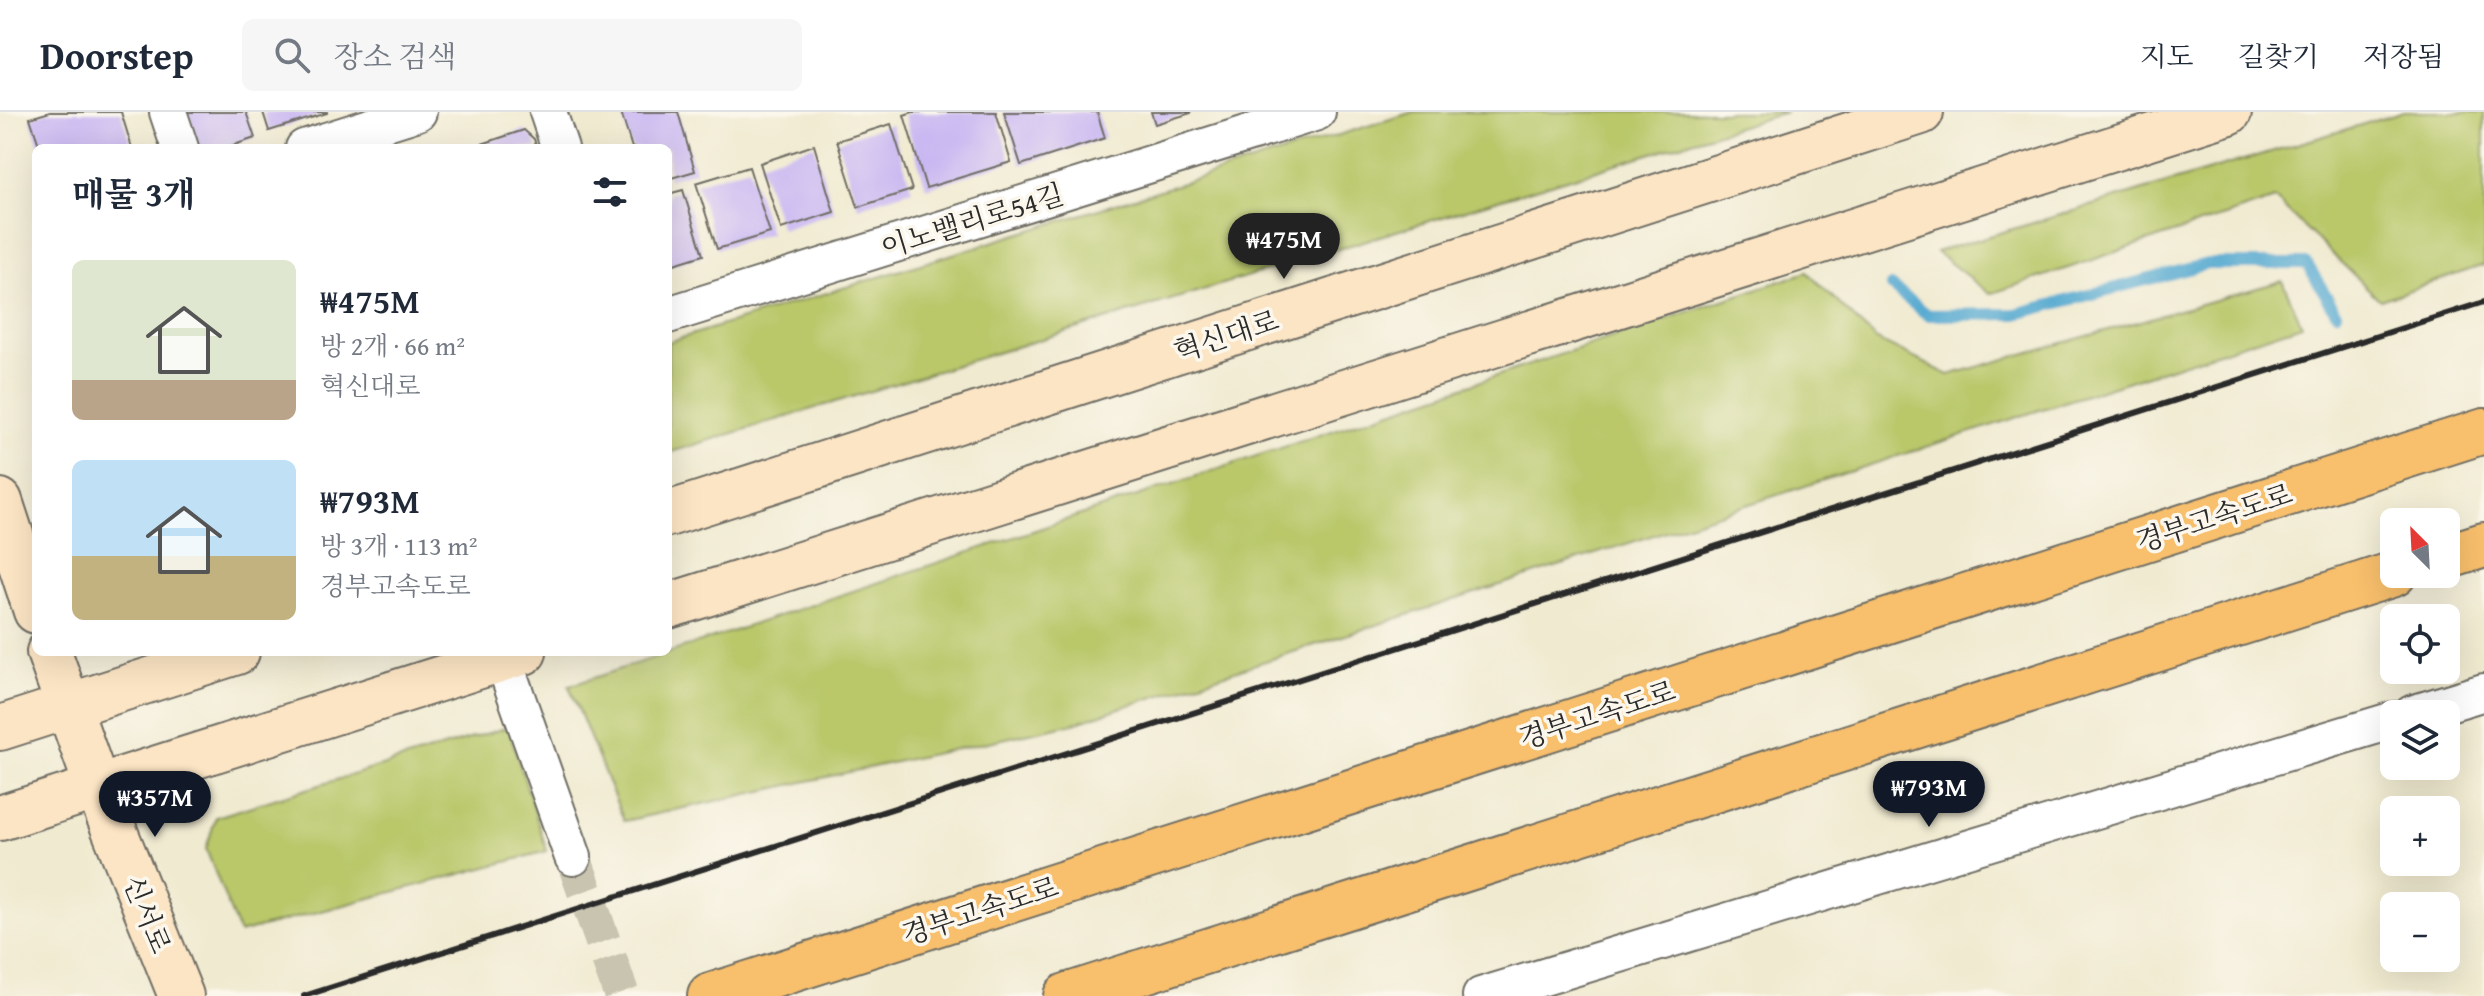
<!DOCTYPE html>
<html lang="ko">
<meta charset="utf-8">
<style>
body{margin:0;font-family:"Gentium Book Plus","Noto Serif KR",serif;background:#f6f6f7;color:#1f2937;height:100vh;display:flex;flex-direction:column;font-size:30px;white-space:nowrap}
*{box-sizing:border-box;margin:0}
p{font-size:26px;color:#747a83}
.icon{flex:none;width:44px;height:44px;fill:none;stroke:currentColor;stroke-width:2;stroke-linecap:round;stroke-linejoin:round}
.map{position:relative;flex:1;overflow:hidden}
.sheet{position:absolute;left:32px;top:32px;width:640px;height:512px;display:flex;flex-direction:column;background:#fff;border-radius:12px;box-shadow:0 8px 32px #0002}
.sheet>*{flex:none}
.needle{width:52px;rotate:336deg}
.buttons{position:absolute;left:2380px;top:396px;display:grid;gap:16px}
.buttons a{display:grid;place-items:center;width:80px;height:80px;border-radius:12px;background:#fff;box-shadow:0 8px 32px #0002;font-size:40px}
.price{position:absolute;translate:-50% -68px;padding:0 18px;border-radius:28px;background:#111827;color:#fff;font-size:26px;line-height:52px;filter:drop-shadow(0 2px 4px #0008)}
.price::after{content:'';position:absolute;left:50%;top:48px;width:24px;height:18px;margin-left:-12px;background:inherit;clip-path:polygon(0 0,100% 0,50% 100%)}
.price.selected{background:#222;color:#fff}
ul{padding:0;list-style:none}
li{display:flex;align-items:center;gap:24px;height:200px;padding:0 40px}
li span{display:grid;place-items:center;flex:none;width:224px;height:160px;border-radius:12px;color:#555}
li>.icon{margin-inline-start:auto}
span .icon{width:96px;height:96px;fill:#fffc;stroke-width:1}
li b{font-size:34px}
h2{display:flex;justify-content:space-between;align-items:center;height:96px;padding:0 40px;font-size:34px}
header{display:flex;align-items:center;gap:48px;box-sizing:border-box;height:112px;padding:0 40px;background:#fff;border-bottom:2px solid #e0e1e3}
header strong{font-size:38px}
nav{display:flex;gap:44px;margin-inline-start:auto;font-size:28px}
.search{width:560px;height:72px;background:#f6f6f7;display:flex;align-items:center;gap:20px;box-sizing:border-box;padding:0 28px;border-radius:12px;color:#747a83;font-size:30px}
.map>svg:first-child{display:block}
</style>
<header>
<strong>Doorstep</strong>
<div class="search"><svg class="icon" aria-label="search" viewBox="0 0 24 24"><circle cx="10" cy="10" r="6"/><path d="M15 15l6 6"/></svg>장소 검색</div>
<nav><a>지도</a><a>길찾기</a><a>저장됨</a></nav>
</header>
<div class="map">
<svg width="2484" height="884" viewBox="0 0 2484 884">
<rect width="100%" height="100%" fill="#fbf7ec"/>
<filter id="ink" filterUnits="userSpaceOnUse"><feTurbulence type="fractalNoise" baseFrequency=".0125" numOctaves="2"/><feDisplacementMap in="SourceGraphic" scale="16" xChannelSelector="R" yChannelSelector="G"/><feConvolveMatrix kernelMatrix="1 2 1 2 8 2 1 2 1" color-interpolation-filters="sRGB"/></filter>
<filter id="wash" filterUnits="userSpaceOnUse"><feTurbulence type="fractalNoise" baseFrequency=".006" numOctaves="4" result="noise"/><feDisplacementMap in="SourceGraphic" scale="32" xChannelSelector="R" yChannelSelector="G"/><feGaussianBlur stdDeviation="1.8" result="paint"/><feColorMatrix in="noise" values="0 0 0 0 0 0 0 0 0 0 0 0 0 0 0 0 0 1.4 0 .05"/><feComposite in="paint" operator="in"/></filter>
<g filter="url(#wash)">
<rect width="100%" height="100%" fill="#f0ead0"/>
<path fill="#bac86a" stroke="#727a4a" stroke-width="2" d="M1413,0H1787L668,341V230Z
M2404,0H2484V153L2380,188L2275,87L1990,182L1936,140Z
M1807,160L1875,227L1949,263L2282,169L2302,213L1071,612L624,709L569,574Z
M508,615L547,739L239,821L206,737L216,705Z"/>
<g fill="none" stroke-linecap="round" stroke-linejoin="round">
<path stroke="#54a9d0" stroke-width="12" d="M1891,174L1928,203L2016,202L2207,152H2307L2336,200"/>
</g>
<g id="blocks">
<path fill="#c8b6f2" d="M50,0H121L132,36H40L30,6Z
M187,0H246L255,26L225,36H199Z
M263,0H327V1L269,19Z
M621,0H678L695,59L668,67V36H632Z
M913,0H996L1011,50L926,76L904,3Z
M1004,0H1097L1105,26L1021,53Z
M1151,0H1191V1L1155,12Z
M891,12L912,78L858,95L837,29Z
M524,18L534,27L537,36H480L479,33Z
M814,33L834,100L781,117L760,51Z
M749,55L770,121L717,137L696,71Z
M683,78L703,143L668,154V82Z"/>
</g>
</g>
<g filter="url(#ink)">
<use href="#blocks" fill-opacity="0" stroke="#706e65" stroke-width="2"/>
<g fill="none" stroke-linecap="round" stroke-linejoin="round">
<path stroke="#c9c4af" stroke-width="36" stroke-dasharray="36 18" stroke-linecap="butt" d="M573,745L622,884"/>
<g stroke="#706e65" stroke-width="40">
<path id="minor" d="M168,0L180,36
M548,0L560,36
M304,36L418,0
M668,203L1317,0
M503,547L573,745
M2412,602L2484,580
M1481,884L2394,608"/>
</g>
<g stroke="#706e65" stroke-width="48">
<path id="secondary" d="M0,389L36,499
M668,402L1921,0
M668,494L2229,0
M49,540L97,675L181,884
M0,616L237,540
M0,706L524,540"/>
</g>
<g stroke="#706e65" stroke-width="48">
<path id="motorway" d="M2446,445L2484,433
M710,884L2484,319
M1066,884L2394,462"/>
</g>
<use href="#minor" stroke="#fff" stroke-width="36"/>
<use href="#secondary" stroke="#fce5c4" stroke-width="44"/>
<use href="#motorway" stroke="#f8bf6c" stroke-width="44"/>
<path stroke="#2b2b2b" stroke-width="6" d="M304,884L2484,190"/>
</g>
</g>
<g text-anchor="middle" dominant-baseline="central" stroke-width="7" stroke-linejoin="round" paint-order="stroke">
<g font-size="28" fill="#2b2b2b" stroke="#fbf7ec">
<text transform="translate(972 108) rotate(-17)">이노밸리로54길</text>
<text transform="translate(1226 223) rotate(-18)">혁신대로</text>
<text transform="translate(2214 405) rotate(-18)">경부고속도로</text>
<text transform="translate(1597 602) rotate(-18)">경부고속도로</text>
<text transform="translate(980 798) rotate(-18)">경부고속도로</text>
<text transform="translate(148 802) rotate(68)">신서로</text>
</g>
</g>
</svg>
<div class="buttons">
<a><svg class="needle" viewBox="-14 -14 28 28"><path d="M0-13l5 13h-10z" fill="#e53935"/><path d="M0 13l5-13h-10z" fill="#747a83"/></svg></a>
<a><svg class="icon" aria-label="locate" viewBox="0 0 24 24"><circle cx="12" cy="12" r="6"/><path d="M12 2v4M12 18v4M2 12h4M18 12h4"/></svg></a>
<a><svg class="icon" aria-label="layers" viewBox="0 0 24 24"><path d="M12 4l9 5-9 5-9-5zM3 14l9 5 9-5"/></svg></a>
<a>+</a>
<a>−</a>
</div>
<b class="price selected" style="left:1284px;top:169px">₩475M</b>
<b class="price" style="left:1929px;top:717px">₩793M</b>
<b class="price" style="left:155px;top:727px">₩357M</b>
<section class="sheet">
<h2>매물 3개<svg class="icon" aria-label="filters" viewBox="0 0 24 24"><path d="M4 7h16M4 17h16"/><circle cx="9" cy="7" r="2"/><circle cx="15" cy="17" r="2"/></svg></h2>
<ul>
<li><span style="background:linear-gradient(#dfe7d0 75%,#b9a48a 0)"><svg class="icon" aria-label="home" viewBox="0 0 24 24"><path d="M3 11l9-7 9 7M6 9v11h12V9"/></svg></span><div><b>₩475M</b><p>방 2개 · 66 m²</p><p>혁신대로</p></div></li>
<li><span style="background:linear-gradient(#bfe0f5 60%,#c2b280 0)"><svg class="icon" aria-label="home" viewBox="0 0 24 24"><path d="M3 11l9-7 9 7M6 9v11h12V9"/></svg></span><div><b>₩793M</b><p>방 3개 · 113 m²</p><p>경부고속도로</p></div></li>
</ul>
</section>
</div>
